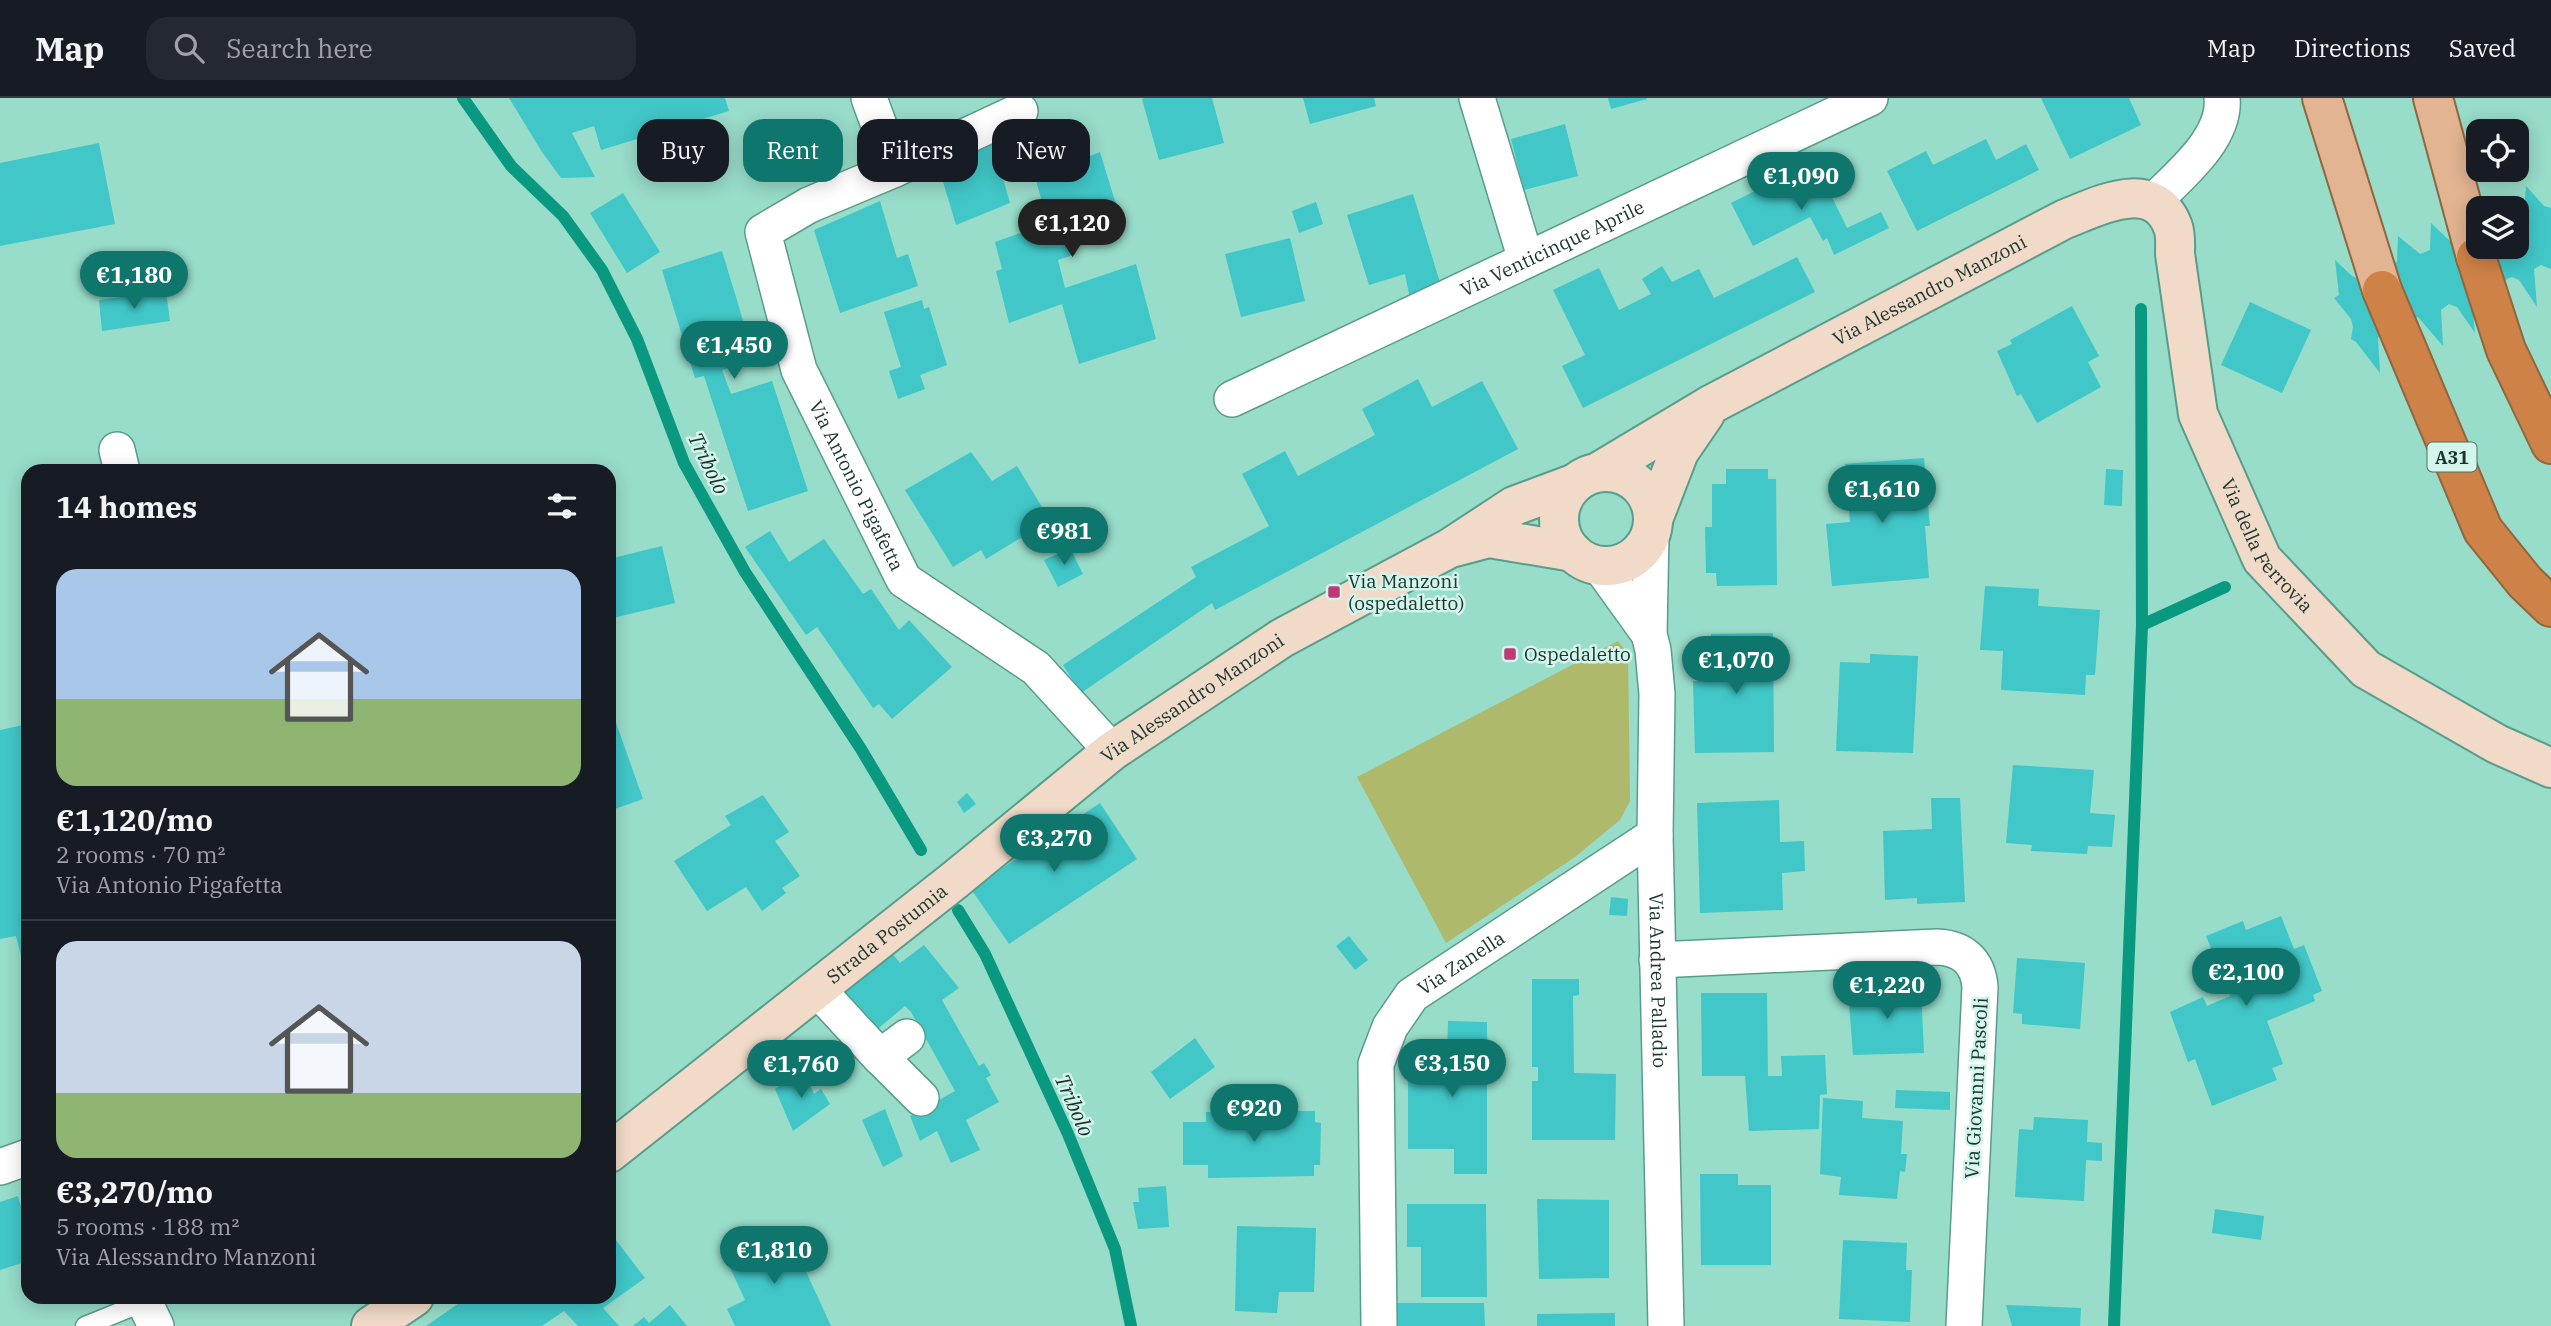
<!DOCTYPE html>
<meta charset="utf-8">
<style>
body{margin:0;font-family:"IBM Plex Serif",serif;background:#242831;color:#f1f3f6;height:100vh;display:flex;flex-direction:column;font-size:26px;white-space:nowrap}
*{box-sizing:border-box;margin:0}
p{font-size:23px;color:#9ea1a6}
.icon{flex:none;width:38px;height:38px;fill:none;stroke:currentColor;stroke-width:2;stroke-linecap:round;stroke-linejoin:round}
.map{position:relative;flex:1;overflow:hidden}
.drawer{position:absolute;left:21px;top:366px;width:595px;height:840px;display:flex;flex-direction:column;background:#171b24;border-radius:21px;box-shadow:0 4px 18px #0003}
.drawer>*{flex:none}
.top-card{position:absolute;left:637px;top:21px;width:665px;height:63px;display:flex;gap:14px}
.tools{position:absolute;left:2466px;top:21px;display:grid;gap:14px}
.tools a{display:grid;place-items:center;width:63px;height:63px;border-radius:14px;background:#171b24;box-shadow:0 4px 18px #0003;font-size:35px}
.price{position:absolute;translate:-50% -60px;padding:0 16px;border-radius:24px;background:#0f766e;color:#fff;font-size:23px;line-height:46px;filter:drop-shadow(0 2px 4px #0008)}
.price::after{content:'';position:absolute;left:50%;top:42px;width:21px;height:16px;margin-left:-10px;background:inherit;clip-path:polygon(0 0,100% 0,50% 100%)}
.price.active{background:#222;color:#fff}
ul{padding:0;list-style:none}
li{display:grid;align-content:center;gap:14px;height:371px;padding:0 35px}
li+li{border-top:2px solid #363941}
li span{display:grid;place-items:center;height:217px;border-radius:21px;color:#555}
li>.icon{margin-inline-start:auto}
span .icon{width:126px;height:126px;fill:#fffc;stroke-width:1}
li b{font-size:30px}
h2{display:flex;justify-content:space-between;align-items:center;height:84px;padding:0 35px;font-size:30px}
.pill{padding:0 24px;border-radius:21px;background:#171b24;box-shadow:0 4px 18px #0003;font-size:24px;line-height:63px}
.pill.active{background:#0f766e;color:#fff}
header{display:flex;align-items:center;gap:42px;box-sizing:border-box;height:98px;padding:0 35px;background:#171b24;border-bottom:2px solid #363941}
header strong{font-size:33px}
nav{display:flex;gap:38px;margin-inline-start:auto;font-size:24px}
.search{width:490px;height:63px;background:#242831;display:flex;align-items:center;gap:18px;box-sizing:border-box;padding:0 24px;border-radius:21px;color:#9ea1a6;font-size:26px}
.map>svg:first-child{display:block}
</style>
<header>
<strong>Map</strong>
<div class="search"><svg class="icon" aria-label="search" viewBox="0 0 24 24"><circle cx="10" cy="10" r="6"/><path d="M15 15l6 6"/></svg>Search here</div>
<nav><a>Map</a><a>Directions</a><a>Saved</a></nav>
</header>
<div class="map">
<svg width="2551" height="1228" viewBox="0 0 2551 1228">
<rect width="100%" height="100%" fill="#98dcca"/>
<path fill="#aeb96c" d="M1618,543L1628,556L1630,703L1620,722L1575,759L1446,845L1357,679Z"/>
<g fill="none" stroke-linecap="round" stroke-linejoin="round">
<path stroke="#099980" stroke-width="12" d="M463,0L511,68L563,118L602,172L637,241L684,365L745,474L861,651L921,752
M2142,527L2225,489
M958,812L985,856L1068,1036L1115,1151L1131,1228
M2114,1228L2142,527L2141,211"/>
</g>
<path fill="#41c7c8" d="M509,0H725L729,13L601,52L594,28L572,35L595,79L561,80L542,54Z
M1145,0H1212L1224,45L1159,62L1142,1Z
M1303,0H1374L1376,8L1310,26Z
M1608,0H1647V1L1611,11Z
M2041,0H2129L2141,27L2070,61Z
M1052,23L1062,55L1046,61L1050,74L1100,54L1119,116L1071,136L1076,156L1058,162L1065,190L1136,166L1156,241L1079,266L1062,206L1009,225L996,173L1002,171L995,144L1048,125L1035,79L1039,77L1026,34Z
M1565,26L1578,78L1524,92L1511,41Z
M1986,41L1996,62L2026,46L2039,72L1917,133L1887,73L1926,53L1933,67Z
M992,42L1010,105L956,127L937,64Z
M99,45L115,126L0,148V65Z
M1808,66L1824,96L1829,93L1847,130L1881,114L1889,130L1834,157L1827,140L1823,143L1810,119L1753,148L1731,105Z
M2526,88L2544,108L2551,110V171L2541,167L2534,171L2537,209L2519,182L2512,179L2507,181L2503,186L2472,206L2475,235L2457,209L2449,206L2441,212L2443,248L2418,219L2380,235L2378,240L2380,275L2356,244L2351,241L2353,229L2351,221L2334,200L2339,197L2335,162L2352,178L2357,180L2393,168L2397,163L2398,138L2420,156L2430,152L2431,125L2450,143L2478,149H2516V119L2521,117L2524,112Z
M623,95L660,154L627,175L590,115Z
M1413,96L1441,188L1410,201L1405,176L1369,187L1347,117Z
M880,103L897,160L908,156L918,188L840,215L814,132Z
M1316,104L1323,126L1299,135L1292,113Z
M1290,140L1305,203L1241,219L1225,156Z
M722,153L755,262L722,272L731,296L772,283L808,393L748,413L704,278L695,280L662,172Z
M1797,159L1815,194L1583,310L1562,268L1585,257L1553,192L1599,170L1619,212L1651,196L1642,181L1662,168L1672,184L1699,171L1714,200Z
M166,193L170,223L102,233L99,202Z
M922,202L924,211L929,209L947,267L920,277L925,291L898,301L889,273L901,269L884,214Z
M2250,204L2311,232L2282,295L2221,267Z
M2072,208L2099,258L2088,264L2101,289L2037,325L2021,296L2017,298L1997,253L2012,246L2010,242Z
M1418,281L1432,309L1482,283L1518,351L1215,512L1212,505L1081,595L1063,567L1196,479L1191,469L1269,428L1242,376L1285,353L1298,378L1375,337L1362,311Z
M971,354L992,383L1017,368L1050,422L986,461L981,452L953,469L905,392Z
M1924,360L1930,428H1925L1929,480L1832,488L1826,426L1850,424L1845,366Z
M1726,371H1768V381H1776L1777,487L1717,488L1716,475H1706L1705,429H1712V386H1726Z
M2106,371L2123,372L2122,408L2104,407Z
M770,433L789,464L824,441L863,496L871,491L899,532L909,522L952,569L892,621L879,606L873,610L817,529L806,537L745,449Z
M662,448L675,505L609,521V461Z
M1070,450L1083,476L1058,489L1044,462Z
M1985,488L2039,491L2038,508L2100,512L2095,577H2086L2085,597L2001,592L2003,553L1980,552Z
M1773,535L1774,654L1695,655L1693,583H1703L1702,560H1711V536Z
M1870,556L1918,558L1913,655L1836,653L1840,564L1870,565Z
M609,605L643,701L609,713Z
M28,626V857L21,858L16,838L0,841V632Z
M2013,667L2094,672L2090,715L2115,717L2112,749L2088,748L2087,756L2031,753L2032,747L2006,745Z
M967,695L976,706L964,715L957,704Z
M763,697L789,734L775,743L800,778L782,790L786,795L762,813L746,789L707,813L674,763L731,727L725,718Z
M1931,700H1960L1965,804L1917,806V800L1885,802L1883,733L1932,731Z
M1779,702L1780,744L1804,743L1805,773L1782,775L1783,812L1700,815L1697,705Z
M1100,705L1137,761L1009,846L971,791Z
M1611,799L1628,801L1627,818L1609,817Z
M2281,818L2294,851L2304,847L2322,893L2313,897L2315,903L2267,923L2283,966L2272,970L2277,982L2212,1008L2195,961L2188,964L2170,914L2203,899L2207,908L2230,898L2206,838L2243,823L2246,832Z
M1349,838L1368,862L1355,872L1336,848Z
M924,847L959,890L942,902L979,968L984,965L991,977L986,980L999,1004L966,1022L980,1052L951,1065L937,1033L920,1043L910,1018L955,993L911,914L905,908L874,934L836,890L886,848L900,865Z
M2017,860L2085,865L2080,931L2022,926V916L2013,915Z
M1532,881H1579V897L1573,898L1574,975L1616,976L1615,1042H1532V983H1538V969H1532Z
M1908,889H1921L1924,955L1853,957L1848,892Z
M1701,895H1767L1768,978H1782L1781,958L1825,957L1827,996L1820,997L1819,1031L1749,1033L1745,978H1702Z
M1448,923L1487,924V1076H1454V1051H1408V959H1447Z
M1195,940L1215,969L1170,1001L1151,974Z
M804,973L814,996L821,991L830,1006L793,1033L775,991Z
M1896,992L1950,994V1012L1895,1010Z
M1823,1000L1863,1003L1862,1020L1903,1023L1901,1056H1907L1905,1074L1900,1073L1897,1101L1839,1097L1841,1079L1820,1076Z
M885,1011L903,1058L883,1069L862,1022Z
M1315,1013V1024L1321,1025L1320,1067H1314V1078L1208,1080V1067H1183V1024H1206V1014Z
M2034,1019L2088,1022L2087,1044L2102,1045V1063L2086,1062L2084,1103L2015,1099L2019,1031L2033,1032Z
M1700,1076H1738V1087H1771V1167H1701Z
M1166,1088L1169,1129L1138,1131L1133,1104H1139L1138,1090Z
M18,1098L28,1133V1163L0,1172V1104Z
M1537,1101L1609,1102V1180L1539,1181Z
M1407,1106H1486L1487,1199H1421V1149H1407Z
M2215,1111L2264,1118L2261,1142L2212,1135Z
M1237,1128L1316,1130L1314,1194H1279L1277,1215L1235,1213Z
M787,1132L831,1228H735L727,1211L745,1202L726,1161L740,1155L737,1149Z
M609,1133L645,1180L603,1210L619,1228H578L564,1213L542,1228H426L468,1199H609Z
M1843,1142L1907,1145L1906,1172H1912L1910,1224L1839,1221Z
M1387,1205H1484L1485,1228H1387Z
M670,1207L687,1228H633L644,1219L649,1225Z
M2006,1207L2081,1210L2080,1228H2012Z
M1615,1215V1228H1537V1216Z"/>
<g fill="none" stroke-linecap="round" stroke-linejoin="round">
<g stroke="#599c8b" stroke-width="21">
<path id="lane" d="M85,1228L144,1204"/>
</g>
<g stroke="#599c8b" stroke-width="38">
<g id="street">
<path id="s1" d="M869,0L895,71L809,107L763,134L799,272L904,482L1036,570L1112,653"/>
<path d="M1477,0L1526,162"/>
<path d="M895,71L1020,13"/>
<path d="M2154,103C2180,77 2226,40 2222,0"/>
<path id="s2" d="M1232,301L1870,0"/>
<path d="M117,352L122,373"/>
<path id="s3" d="M1651,435L1649,536L1653,552L1657,596L1655,737L1666,1228"/>
<path d="M1600,468L1649,536"/>
<path d="M1657,862L1937,849C1963,850 1978,864 1980,889L1964,1228"/>
<path d="M817,891L880,959L907,939"/>
<path d="M880,959L921,1000"/>
<path d="M0,1069L28,1059"/>
<path d="M142,1199L156,1228"/>
<path id="s4" d="M1379,1228L1376,966L1390,929L1412,897L1655,737"/>
</g>
</g>
<g stroke="#599c8b" stroke-width="42">
<g id="secondary">
<path id="s5" d="M1600,373L1712,306L2065,121C2099,108 2154,78 2173,129C2176,137 2175,148 2175,156L2198,316L2262,461L2366,571L2497,646L2551,670"/>
<circle cx="1606" cy="421" r="47"/>
<path d="M1654,419L1679,354L1705,316"/>
<path d="M1455,449L1489,440L1573,454"/>
<path id="s6" d="M609,1055L956,781L1112,653L1282,540L1450,450L1514,408L1573,386"/>
<path d="M371,1228L414,1199"/>
</g>
</g>
<g stroke="#8f673e" stroke-width="42">
<path id="primary" d="M2322,0L2382,192
M2433,0L2476,159"/>
</g>
<g stroke="#8f673e" stroke-width="42">
<path id="highway" d="M2476,159L2506,252L2551,346
M2382,192L2483,432L2525,484L2551,509"/>
</g>
<use href="#lane" stroke="#fff" stroke-width="18"/>
<use href="#street" stroke="#fff" stroke-width="35"/>
<use href="#secondary" stroke="#f1dac8" stroke-width="38"/>
<use href="#primary" stroke="#e2b491" stroke-width="38"/>
<use href="#highway" stroke="#cf8247" stroke-width="38"/>
</g>
<g fill="#bf3877" stroke="#d4f5eb" stroke-width="2.5">
<rect x="1327" y="487" width="14" height="14" rx="3.5"/>
<rect x="1503" y="549" width="14" height="14" rx="3.5"/>
</g>
<g text-anchor="middle" dominant-baseline="central" stroke-width="5" stroke-linejoin="round" paint-order="stroke">
<rect fill="#d4f5eb" stroke="#516f67" stroke-width="2" x="2427.5" y="344.5" width="49" height="29" rx="5"/>
<g font-size="18" font-weight="bold" fill="#19352e">
<text x="2452" y="359">A31</text>
</g>
<g font-size="19" fill="#19352e" stroke="#d4f5eb">
<text stroke="none"><textPath href="#s2" startOffset="354">Via Venticinque Aprile</textPath></text>
<text stroke="none"><textPath href="#s5" startOffset="376">Via Alessandro Manzoni</textPath></text>
<text stroke="none"><textPath href="#s1" startOffset="494">Via Antonio Pigafetta</textPath></text>
<text stroke="none"><textPath href="#s5" startOffset="992">Via della Ferrovia</textPath></text>
<text stroke="none"><textPath href="#s6" startOffset="740">Via Alessandro Manzoni</textPath></text>
<text stroke="none"><textPath href="#s6" startOffset="354">Strada Postumia</textPath></text>
<text stroke="none"><textPath href="#s4" startOffset="399">Via Zanella</textPath></text>
<text stroke="none"><textPath href="#s3" startOffset="448">Via Andrea Palladio</textPath></text>
<text transform="translate(1976 990) rotate(-87)">Via Giovanni Pascoli</text>
</g>
<g font-size="19" fill="#19352e" stroke="#d4f5eb" text-anchor="start">
<text x="1348" y="483">Via Manzoni<tspan x="1348" dy="22">(ospedaletto)</tspan></text>
<text x="1524" y="556">Ospedaletto</text>
</g>
<g font-size="21" font-style="italic" fill="#192e29" stroke="#d4f5eb">
<text transform="translate(709 365) rotate(64)">Tribolo</text>
<text transform="translate(1075 1007) rotate(66)">Tribolo</text>
</g>
</g>
</svg>
<div class="tools">
<a><svg class="icon" aria-label="locate" viewBox="0 0 24 24"><circle cx="12" cy="12" r="6"/><path d="M12 2v4M12 18v4M2 12h4M18 12h4"/></svg></a>
<a><svg class="icon" aria-label="layers" viewBox="0 0 24 24"><path d="M12 4l9 5-9 5-9-5zM3 14l9 5 9-5"/></svg></a>
</div>
<b class="price" style="left:1801px;top:114px">€1,090</b>
<b class="price active" style="left:1072px;top:161px">€1,120</b>
<b class="price" style="left:134px;top:213px">€1,180</b>
<b class="price" style="left:734px;top:283px">€1,450</b>
<b class="price" style="left:1882px;top:427px">€1,610</b>
<b class="price" style="left:1064px;top:469px">€981</b>
<b class="price" style="left:1736px;top:598px">€1,070</b>
<b class="price" style="left:1054px;top:776px">€3,270</b>
<b class="price" style="left:2246px;top:910px">€2,100</b>
<b class="price" style="left:1887px;top:923px">€1,220</b>
<b class="price" style="left:1452px;top:1001px">€3,150</b>
<b class="price" style="left:801px;top:1002px">€1,760</b>
<b class="price" style="left:1254px;top:1046px">€920</b>
<b class="price" style="left:774px;top:1188px">€1,810</b>
<div class="top-card">
<a class="pill">Buy</a>
<a class="pill active">Rent</a>
<a class="pill">Filters</a>
<a class="pill">New</a>
</div>
<section class="drawer">
<h2>14 homes<svg class="icon" aria-label="filters" viewBox="0 0 24 24"><path d="M4 7h16M4 17h16"/><circle cx="9" cy="7" r="2"/><circle cx="15" cy="17" r="2"/></svg></h2>
<ul>
<li><span style="background:linear-gradient(#a9c7e8 60%,#8fb573 0)"><svg class="icon" aria-label="home" viewBox="0 0 24 24"><path d="M3 11l9-7 9 7M6 9v11h12V9"/></svg></span><div><b>€1,120/mo</b><p>2 rooms · 70 m²</p><p>Via Antonio Pigafetta</p></div></li>
<li><span style="background:linear-gradient(#c9d6e8 70%,#8fb573 0)"><svg class="icon" aria-label="home" viewBox="0 0 24 24"><path d="M3 11l9-7 9 7M6 9v11h12V9"/></svg></span><div><b>€3,270/mo</b><p>5 rooms · 188 m²</p><p>Via Alessandro Manzoni</p></div></li>
</ul>
</section>
</div>
